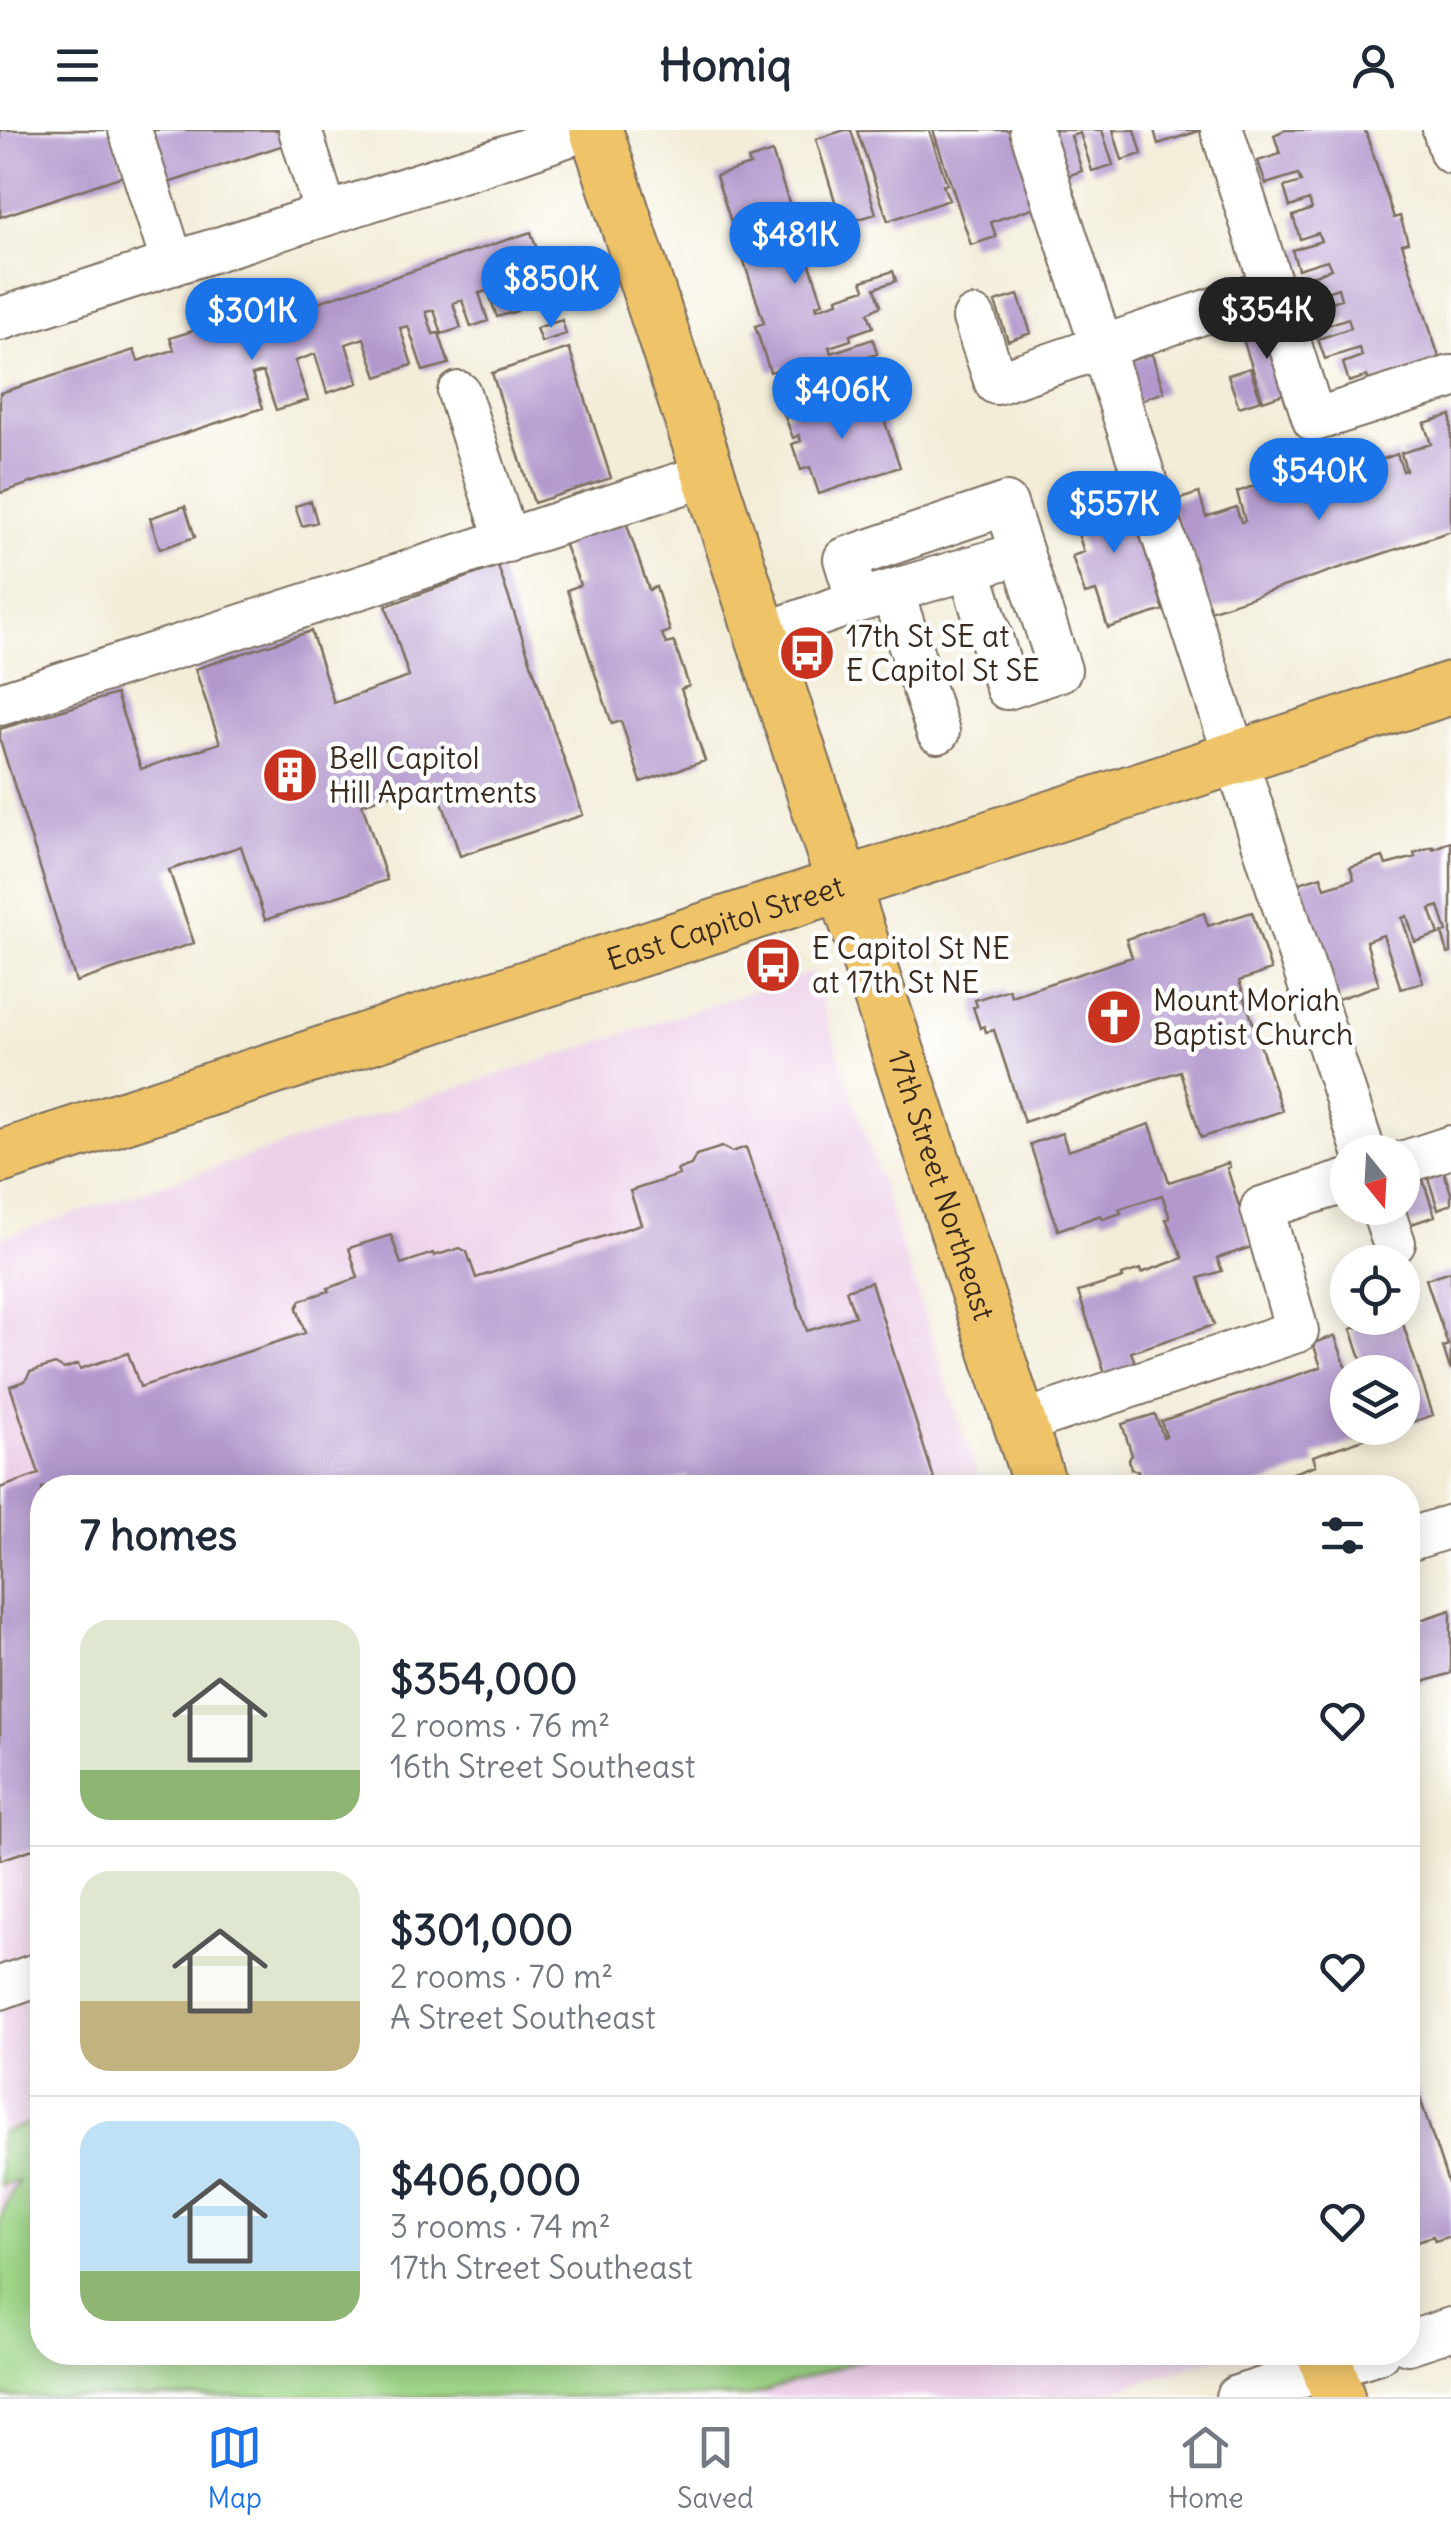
<!DOCTYPE html>
<meta charset="utf-8">
<style>
body{margin:0;font-family:Delius,sans-serif;background:#f2f2f3;color:#1f2937;height:100vh;display:flex;flex-direction:column;font-size:38px;white-space:nowrap}
*{box-sizing:border-box;margin:0}
p{font-size:32px;color:#747a83}
.icon{flex:none;width:55px;height:55px;fill:none;stroke:currentColor;stroke-width:2;stroke-linecap:round;stroke-linejoin:round}
.map{position:relative;flex:1;overflow:hidden}
.sheet{position:absolute;left:30px;top:1345px;width:1390px;height:890px;display:flex;flex-direction:column;background:#fff;border-radius:40px;box-shadow:0 5px 25px #0003}
.sheet>*{flex:none}
.needle{width:65px;rotate:162deg}
.tools{position:absolute;left:1330px;top:1005px;display:grid;gap:20px}
.tools a{display:grid;place-items:center;width:90px;height:90px;border-radius:50%;background:#fff;box-shadow:0 5px 25px #0003;font-size:50px}
.price{position:absolute;translate:-50% -85px;padding:0 22px;border-radius:35px;background:#1a73e8;color:#fff;font-size:32px;line-height:65px;filter:drop-shadow(0 2px 5px #0008)}
.price::after{content:'';position:absolute;left:50%;top:60px;width:30px;height:22px;margin-left:-15px;background:inherit;clip-path:polygon(0 0,100% 0,50% 100%)}
.price.selected{background:#222;color:#fff}
ul{padding:0;list-style:none}
li{display:flex;align-items:center;gap:30px;height:250px;padding:0 50px}
li+li{border-top:2px solid #e0e1e3}
li span{display:grid;place-items:center;flex:none;width:280px;height:200px;border-radius:30px;color:#555}
li>.icon{margin-inline-start:auto}
span .icon{width:120px;height:120px;fill:#fffc;stroke-width:1}
li b{font-size:42px}
h2{display:flex;justify-content:space-between;align-items:center;height:120px;padding:0 50px;font-size:42px}
header{display:flex;justify-content:space-between;align-items:center;height:130px;padding:0 50px;background:#fff;font-size:45px;font-weight:800}
.menu{display:flex;justify-content:space-around;align-items:center;height:140px;border-top:2px solid #e0e1e3;background:#fff;font-size:28px;color:#747a83}
.menu a{display:grid;justify-items:center;gap:5px}
.menu .selected{color:#1a73e8}
.map>svg:first-child{display:block}
</style>
<header><svg class="icon" aria-label="menu" viewBox="0 0 24 24"><path d="M4 6h16M4 12h16M4 18h16"/></svg>Homiq<svg class="icon" aria-label="person" viewBox="0 0 24 24"><circle cx="12" cy="8" r="4"/><path d="M4 21q1-7 8-7t8 7"/></svg></header>
<div class="map">
<svg width="1451" height="2267" viewBox="0 0 1451 2267">
<rect width="100%" height="100%" fill="#fff"/>
<filter id="ink" filterUnits="userSpaceOnUse"><feTurbulence type="fractalNoise" baseFrequency=".01" numOctaves="2"/><feDisplacementMap in="SourceGraphic" scale="20" xChannelSelector="R" yChannelSelector="G"/><feConvolveMatrix kernelMatrix="1 2 1 2 8 2 1 2 1" color-interpolation-filters="sRGB"/></filter>
<filter id="wash" filterUnits="userSpaceOnUse"><feTurbulence type="fractalNoise" baseFrequency=".0048" numOctaves="4" result="noise"/><feDisplacementMap in="SourceGraphic" scale="40" xChannelSelector="R" yChannelSelector="G"/><feGaussianBlur stdDeviation="2.25" result="paint"/><feColorMatrix in="noise" values="0 0 0 0 0 0 0 0 0 0 0 0 0 0 0 0 0 1.4 0 .05"/><feComposite in="paint" operator="in"/></filter>
<g filter="url(#wash)">
<rect width="100%" height="100%" fill="#f3edd8"/>
<path fill="#edd1e9" d="M812,842L981,1357L42,1358V2222L1230,2223L1094,2267H0V1108Z"/>
<path fill="#9fd688" stroke="#6d8053" stroke-width="2.5" d="M42,1989V2222L880,2223L747,2267H0V2088L18,2051L0,2055V2003Z"/>
<g id="blocks">
<path fill="#b298cd" d="M0,0H111L126,45L0,87Z
M143,0H282L287,14L162,55Z
M845,0H851L876,84L842,94L816,9Z
M929,0L947,54L943,55L949,70L888,91L857,1Z
M933,0H1017L1041,75L991,92L996,107L971,115Z
M1049,0H1102L1113,35L1092,41L1080,3L1071,6L1082,41L1064,47Z
M1113,0H1135L1142,24L1122,30Z
M1154,0H1199V1L1158,14Z
M1285,0H1365L1394,88L1400,86L1408,112L1402,114L1441,233L1371,256L1367,246L1349,252L1343,233L1362,226L1359,218L1325,229L1318,209L1351,198L1348,188L1317,199L1310,179L1341,169L1338,158L1307,168L1301,150L1331,139L1327,130L1298,139L1292,120L1321,111L1318,103L1300,109L1293,86L1312,79L1309,70L1290,77L1284,57L1301,52L1298,44L1266,54L1258,31L1280,24L1274,5Z
M772,22L823,173L816,175L817,179L838,172L837,168L865,159L862,151L893,141L896,151L875,158L881,176L868,183L873,197L850,205L851,210L829,217L831,223L873,209L877,224L867,227L874,247L798,269L788,236L770,242L755,196L764,193L716,46L750,35L748,30Z
M531,102L554,169L526,178L518,153L509,156L517,181L497,187L488,161L479,163L488,191L471,197L462,170L453,173L461,198L442,204L434,180L426,182L433,204L439,203L449,234L423,241L408,196L400,198L412,235L377,247L364,208L346,214L358,253L327,263L315,224L295,231L308,270L276,280L263,242L252,245L263,278L0,363V263L134,220L138,231L174,220L170,208L202,198L200,192L230,183L236,199Z
M1018,165L1031,203L1008,211L995,172Z
M562,190L566,204L541,212L536,198Z
M1251,194L1278,208L1295,260L1263,271L1239,197Z
M569,218L611,348L534,373L492,243Z
M1152,224L1164,262L1135,272L1122,233Z
M1250,238L1261,270L1239,277L1228,245Z
M845,264L848,275L869,267L874,283L881,280L900,337L819,364L810,337L801,340L792,314L801,311L799,305L793,308L784,284Z
M1451,285V401L1207,482L1170,372L1199,363L1206,387L1236,377L1241,392L1245,391L1237,362L1265,352L1269,366L1300,356L1305,372L1309,370L1303,353L1332,343L1337,359L1341,358L1336,345L1365,335L1369,349L1373,348L1369,334L1397,324L1403,341L1406,340L1401,323L1431,314L1424,293Z
M1123,352L1164,480L1108,498L1096,461L1085,464L1072,426L1084,422L1067,370Z
M311,371L317,392L302,396L295,376Z
M185,376L195,407L160,419L150,388Z
M625,389L649,460L656,457L670,501L662,504L666,514L674,512L689,556L681,559L705,631L641,652L621,591L612,594L567,460L580,455L563,410Z
M498,436L583,685L460,726L435,650L362,674L387,750L265,790L241,716L169,740L194,813L76,852L0,610V599L116,564L141,639L220,613L195,539L311,501L334,573L409,547L386,476Z
M1451,711V823L1448,824L1442,803L1447,802L1439,776L1430,779L1439,804L1415,812L1407,786L1402,788L1423,852L1401,859L1383,805L1366,811L1379,855L1329,872L1290,756L1321,746L1325,758L1354,749L1350,737L1383,727L1386,735L1415,727L1414,723L1433,716V719Z
M1252,782L1271,840L1239,851L1282,981L1201,1008L1180,941L1024,992L994,900L986,902L984,896L980,898L973,877L977,876L975,870L1009,859L1011,866L1132,827L1126,809L1204,783L1208,796Z
M1150,994L1169,1052L1228,1033L1230,1037L1227,1038L1252,1117L1217,1128L1222,1141L1199,1148L1214,1195L1131,1222L1137,1238L1107,1249L1078,1162L1123,1148L1122,1145L1140,1139L1141,1143L1183,1128L1166,1089L1170,1088L1162,1065L1119,1079L1121,1083L1103,1089L1101,1085L1058,1100L1030,1014L1062,1003L1068,1021Z
M722,1017L732,1022L746,1017L807,1201L855,1186L846,1160L871,1152L937,1358H692L688,1346L653,1358H42V1565L37,1567L42,1584V1716L0,1730V1358L39,1344L10,1256L25,1251L30,1242L55,1234L64,1239L78,1234L80,1239L128,1223L140,1257L305,1203L297,1178L301,1170L329,1161L328,1158L358,1148L349,1118L391,1105L401,1134L433,1123L434,1126L460,1118L467,1122L476,1148L641,1094L630,1061L679,1045L677,1040L691,1035L696,1025Z
M1444,1042L1451,1063V1074L1438,1079L1428,1048Z
M1422,1047L1435,1086L1403,1097L1402,1053Z
M1451,1141V1239H1450L1443,1217L1448,1215L1426,1149Z
M1387,1188H1401L1433,1285L1402,1296V1242H1366L1351,1199Z
M1335,1206L1348,1243V1298H1396L1313,1326L1316,1335L1251,1358H1144L1138,1341L1131,1339L1129,1329L1132,1325L1122,1294L1155,1284L1163,1307L1166,1306L1161,1291L1321,1237L1313,1213Z
M1451,1480V1543L1408,1557V1494Z
M1408,1932L1451,2062V2106L1435,2111L1433,2106L1408,2114Z"/>
</g>
</g>
<g filter="url(#ink)">
<use href="#blocks" fill-opacity="0" stroke="#7b6e5f" stroke-width="2.5"/>
<g fill="none" stroke-linecap="round" stroke-linejoin="round">
<g stroke="#7b6e5f" stroke-width="46">
<path id="minor" d="M130,0L173,134
M300,0L326,84
M1031,0L1364,1022
M1222,0L1314,290L1451,247
M1444,0L1451,22
M974,188L996,253L1273,159
M0,189L520,22L583,0
M459,263L507,411
M969,438L1007,558L1060,540L1022,423
M892,461L938,602
M761,505L858,471L1022,423L1006,374L845,429L858,471
M0,574L708,345
M1402,1033L1451,1017
M1382,1078L1394,1113
M1020,1293L1297,1201L1262,1078L1348,1051
M1408,1410L1451,1396
M0,1858L42,1843
M1408,2213L1451,2199
M1237,2267L1378,2222"/>
</g>
<g stroke="#7b6e5f" stroke-width="56">
<g id="major">
<path id="s1" d="M596,0L1041,1358"/>
<path id="s2" d="M0,1027L1451,558"/>
<path d="M1323,2222L1338,2267"/>
</g>
</g>
<use href="#minor" stroke="#fff" stroke-width="42"/>
<use href="#major" stroke="#efc469" stroke-width="52"/>
</g>
</g>
<defs>
<g id="bus-disc" transform="scale(2.875)"><circle r="9.5" fill="#c8321e" stroke="#fff"/><path d="M-5-6H5V4H4V6H2V4H-2V6H-4V4H-5ZM-3.5-4V0h7V-4ZM-3.5 1.2v1.5H-2V1.2ZM2 1.2v1.5H3.5V1.2Z" fill="#fff"/></g>
<g id="building-disc" transform="scale(2.875)"><circle r="9.5" fill="#c8321e" stroke="#fff"/><path d="M-4-6H4V6H1V3H-1V6H-4ZM-2.5-4.3h1.7v1.8h-1.7ZM.8-4.3h1.7v1.8H.8ZM-2.5-1h1.7V.8h-1.7ZM.8-1h1.7V.8H.8Z" fill="#fff"/></g>
<g id="church-disc" transform="scale(2.875)"><circle r="9.5" fill="#c8321e" stroke="#fff"/><path d="M-1.2-6h2.4v3.5h3.3v2.4h-3.3V6h-2.4V-.1h-3.3v-2.4h3.3Z" fill="#fff"/></g>
</defs>
<g fill-rule="evenodd">
<use href="#bus-disc" x="807" y="523"/>
<use href="#building-disc" x="290" y="645"/>
<use href="#bus-disc" x="773" y="835"/>
<use href="#church-disc" x="1114" y="887"/>
</g>
<g text-anchor="middle" dominant-baseline="central" stroke-width="9" stroke-linejoin="round" paint-order="stroke">
<g font-size="30" fill="#3b2a1e" stroke="#fff" text-anchor="start">
<text x="846" y="506">17th St SE at<tspan x="846" dy="34">E Capitol St SE</tspan></text>
<text x="329" y="628">Bell Capitol<tspan x="329" dy="34">Hill Apartments</tspan></text>
<text x="812" y="818">E Capitol St NE<tspan x="812" dy="34">at 17th St NE</tspan></text>
<text x="1153" y="870">Mount Moriah<tspan x="1153" dy="34">Baptist Church</tspan></text>
</g>
<g font-size="30" fill="#3b2a1e" stroke="#fff">
<text stroke="none"><textPath href="#s2" startOffset="762">East Capitol Street</textPath></text>
<text stroke="none"><textPath href="#s1" startOffset="1110">17th Street Northeast</textPath></text>
</g>
</g>
</svg>
<div class="tools">
<a><svg class="needle" viewBox="-14 -14 28 28"><path d="M0-13l5 13h-10z" fill="#e53935"/><path d="M0 13l5-13h-10z" fill="#747a83"/></svg></a>
<a><svg class="icon" aria-label="locate" viewBox="0 0 24 24"><circle cx="12" cy="12" r="6"/><path d="M12 2v4M12 18v4M2 12h4M18 12h4"/></svg></a>
<a><svg class="icon" aria-label="layers" viewBox="0 0 24 24"><path d="M12 4l9 5-9 5-9-5zM3 14l9 5 9-5"/></svg></a>
</div>
<b class="price" style="left:795px;top:157px">$481K</b>
<b class="price" style="left:551px;top:201px">$850K</b>
<b class="price selected" style="left:1267px;top:232px">$354K</b>
<b class="price" style="left:252px;top:233px">$301K</b>
<b class="price" style="left:842px;top:312px">$406K</b>
<b class="price" style="left:1319px;top:393px">$540K</b>
<b class="price" style="left:1114px;top:426px">$557K</b>
<section class="sheet">
<h2>7 homes<svg class="icon" aria-label="filters" viewBox="0 0 24 24"><path d="M4 7h16M4 17h16"/><circle cx="9" cy="7" r="2"/><circle cx="15" cy="17" r="2"/></svg></h2>
<ul>
<li><span style="background:linear-gradient(#dfe7d0 75%,#8fb573 0)"><svg class="icon" aria-label="home" viewBox="0 0 24 24"><path d="M3 11l9-7 9 7M6 9v11h12V9"/></svg></span><div><b>$354,000</b><p>2 rooms · 76 m²</p><p>16th Street Southeast</p></div><svg class="icon" aria-label="heart" viewBox="0 0 24 24"><path d="M12 20l-8-8c-3-5 5-10 8-4 3-6 11-1 8 4z"/></svg></li>
<li><span style="background:linear-gradient(#dfe7d0 65%,#c2b280 0)"><svg class="icon" aria-label="home" viewBox="0 0 24 24"><path d="M3 11l9-7 9 7M6 9v11h12V9"/></svg></span><div><b>$301,000</b><p>2 rooms · 70 m²</p><p>A Street Southeast</p></div><svg class="icon" aria-label="heart" viewBox="0 0 24 24"><path d="M12 20l-8-8c-3-5 5-10 8-4 3-6 11-1 8 4z"/></svg></li>
<li><span style="background:linear-gradient(#bfe0f5 75%,#8fb573 0)"><svg class="icon" aria-label="home" viewBox="0 0 24 24"><path d="M3 11l9-7 9 7M6 9v11h12V9"/></svg></span><div><b>$406,000</b><p>3 rooms · 74 m²</p><p>17th Street Southeast</p></div><svg class="icon" aria-label="heart" viewBox="0 0 24 24"><path d="M12 20l-8-8c-3-5 5-10 8-4 3-6 11-1 8 4z"/></svg></li>
</ul>
</section>
</div>
<nav class="menu">
<a class="selected"><svg class="icon" aria-label="map" viewBox="0 0 24 24"><path d="M3 6l6-2 6 2 6-2v14l-6 2-6-2-6 2zM9 4v14M15 6v14"/></svg>Map</a>
<a><svg class="icon" aria-label="saved" viewBox="0 0 24 24"><path d="M7 4h10v16l-5-4-5 4z"/></svg>Saved</a>
<a><svg class="icon" aria-label="home" viewBox="0 0 24 24"><path d="M3 11l9-7 9 7M6 9v11h12V9"/></svg>Home</a>
</nav>
